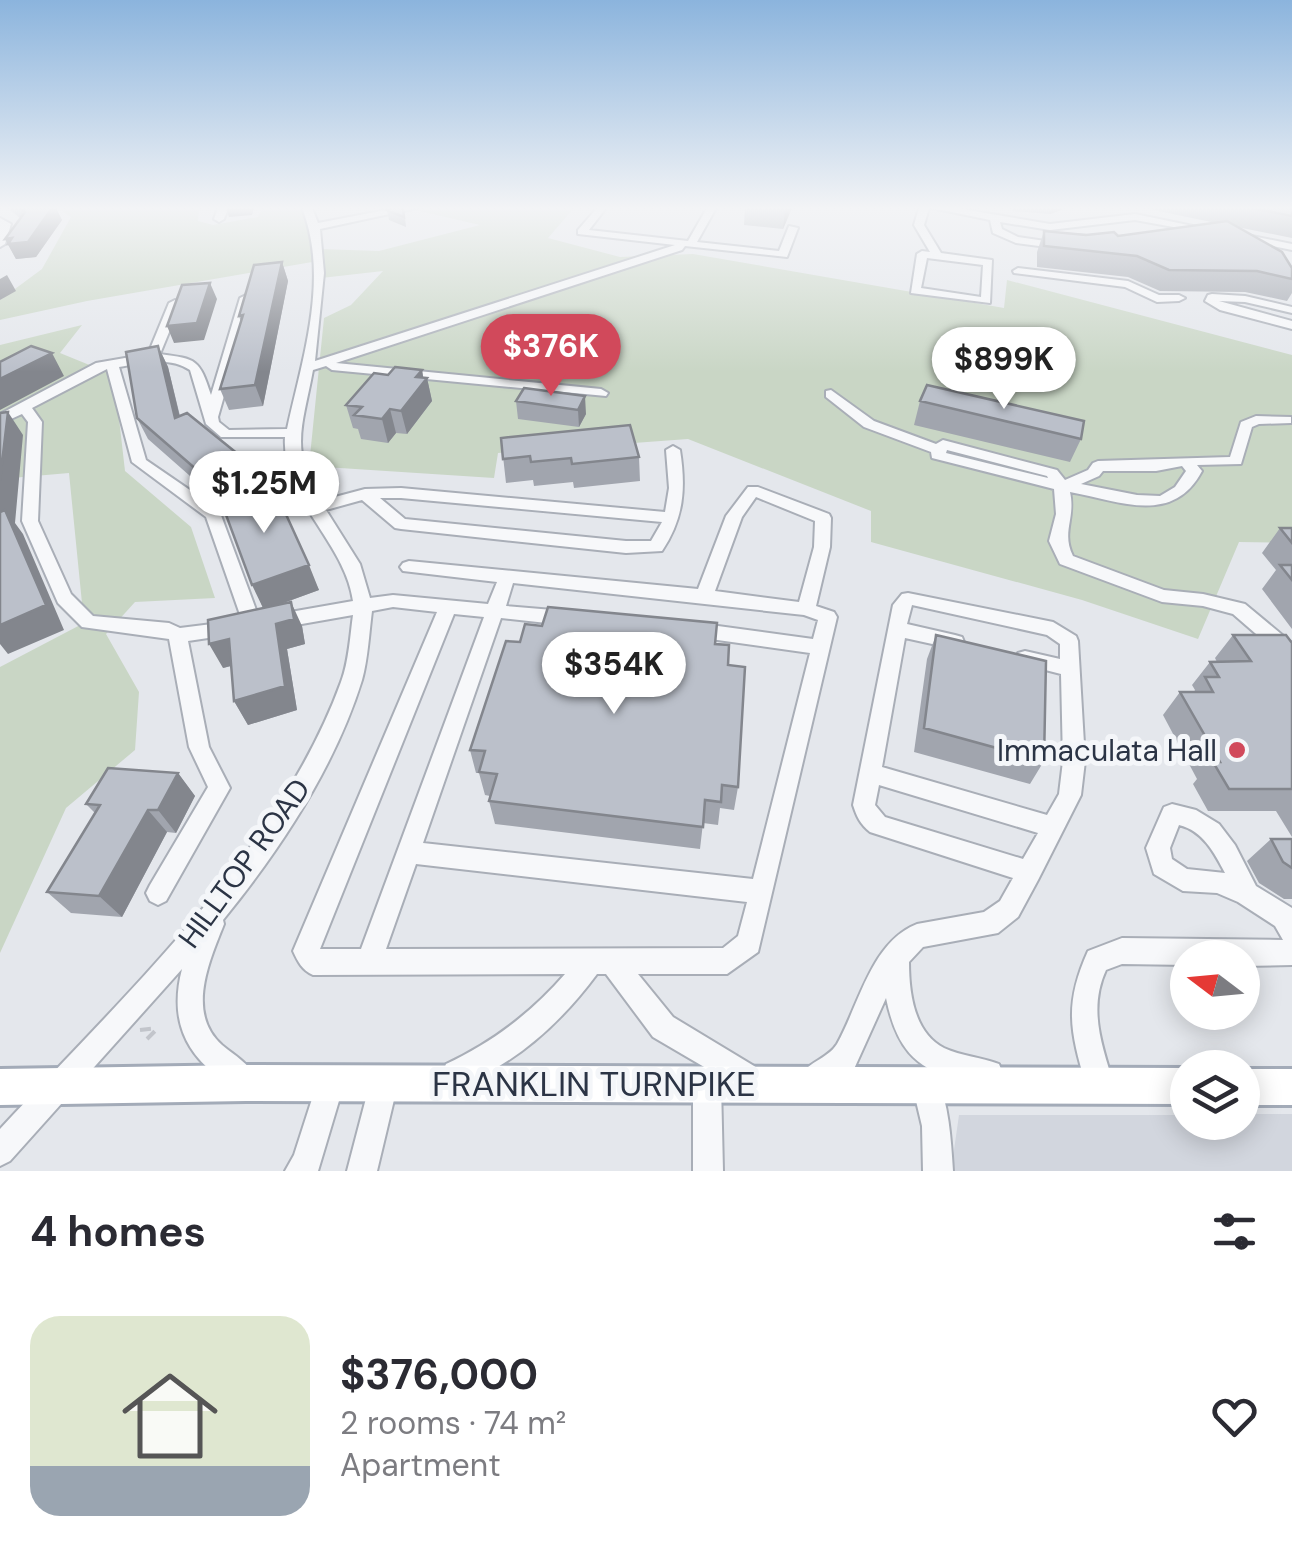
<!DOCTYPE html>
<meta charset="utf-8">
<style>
body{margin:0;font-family:"DM Sans",sans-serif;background:#f2f2f3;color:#2b2b33;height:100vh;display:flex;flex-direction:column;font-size:38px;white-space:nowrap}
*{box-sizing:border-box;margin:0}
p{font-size:32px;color:#7c7c81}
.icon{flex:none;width:55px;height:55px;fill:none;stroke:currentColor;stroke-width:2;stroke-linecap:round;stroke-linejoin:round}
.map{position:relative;height:1171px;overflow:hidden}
.sheet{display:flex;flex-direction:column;background:#fff;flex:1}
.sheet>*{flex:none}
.needle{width:65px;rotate:286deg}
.fabs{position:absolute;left:1170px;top:940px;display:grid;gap:20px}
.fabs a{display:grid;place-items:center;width:90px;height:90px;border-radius:50%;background:#fff;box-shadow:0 5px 25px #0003;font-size:50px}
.price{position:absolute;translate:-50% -85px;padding:0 22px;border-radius:35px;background:#fff;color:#222;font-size:32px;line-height:65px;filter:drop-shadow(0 2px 5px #0008)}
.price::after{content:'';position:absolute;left:50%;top:60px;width:30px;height:22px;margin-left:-15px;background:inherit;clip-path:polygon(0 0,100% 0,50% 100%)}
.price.current{background:#d1495b;color:#fff}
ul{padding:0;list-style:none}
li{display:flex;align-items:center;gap:30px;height:250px;padding:0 30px}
li span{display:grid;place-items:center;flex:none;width:280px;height:200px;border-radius:30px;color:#555}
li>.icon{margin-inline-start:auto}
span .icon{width:120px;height:120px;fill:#fffc;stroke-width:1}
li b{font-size:42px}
h2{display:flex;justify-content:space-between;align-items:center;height:120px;padding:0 30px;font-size:42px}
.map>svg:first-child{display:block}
</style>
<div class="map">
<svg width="1292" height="1171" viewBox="0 0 1292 1171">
<rect width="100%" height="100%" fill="#e4e7ec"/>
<path fill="#d2d6de" d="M1243,1114H1292V1171H951L959,1115H1187L1188,1122H1242Z"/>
<path fill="#c9d6c5" d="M57,208H199L198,221L213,225L258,217L262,208H302L319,249L379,251L480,225L415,210L420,208H574L548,238L620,257L693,254L1004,308L1007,280L1292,355V543L1239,542L1198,639L1082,600L871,542V511L688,439L498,453L494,478L309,466L324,318L351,305L383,271L321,278L318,261L87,301L0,320V300L42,269L71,217Z
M82,325L60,353L114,375L125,471L191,527L215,598L135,602L106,634L139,692L135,750L66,808L0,953V667L84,623L69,473L0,479V345Z"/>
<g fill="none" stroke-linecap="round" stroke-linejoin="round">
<g stroke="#a9aeb7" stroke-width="4">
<path id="minor" d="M218,208H228L224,219L219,222L214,219Z
M302,208H312L318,223L396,208H417L320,229L324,273L315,361L675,245L578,234V230L597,208H606L589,230L688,241L707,208H716L697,242L779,251L789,226L798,228L787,257L685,246L682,250L336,363L601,389L608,393L606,396L332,370L326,366L313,370C303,425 289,449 320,501L365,489L401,488L665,512L669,488L666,450L673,446L680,450C686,488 684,518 662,551L626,553L401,529L395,528L362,500L326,510L360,564L370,598L393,595L488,604L497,582L403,571L400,567L403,563L409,561L698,589L726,516L748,487H758L829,514L831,518L830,547L816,606L834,612L837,617L758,952L727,974H638L673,1017L759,1069L763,1079L759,1089L749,1093L718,1076L721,1084L723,1171H693V1084L697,1074L711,1071L653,1037L606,974H597C559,1025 515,1064 456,1088L446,1084L442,1074L446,1064C493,1042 531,1013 565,974L313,975C302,970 298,962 293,951L437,612L393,607L372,611C369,634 368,659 362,680C335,767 280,850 223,920L224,924C209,962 186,1013 222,1045C235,1056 249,1063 256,1079L252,1089L242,1093C232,1089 224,1082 216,1075C180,1047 171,1012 182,969L10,1161L0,1166V1129C121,998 279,853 341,682C349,661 350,636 353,615L279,628L273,626L270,621L273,616L279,614L353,601C345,542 281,499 285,437H221L206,424L190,370C170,356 142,363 119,367L146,460L219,510L262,626L259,631H247L244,626L206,517L132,462L107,369L32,408L42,422L38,521L71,594L93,616L169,623L180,628L228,622L235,624L237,629L235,634L188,641L209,747L230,788L166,901L158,905L150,901L146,893L150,885L208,787L189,747L169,639L82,627L58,603L22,521L28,422L22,414L0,424V414L96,363L148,354L169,303L175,300L181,303L160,354C197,359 199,359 211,395L240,298L246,295L252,298L218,417L219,422L229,430L287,429C302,360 330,278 302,208ZM756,497L815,521L814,547L799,602L715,591L742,517ZM380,498H401L662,522L651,541H626L405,519ZM513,583L804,615L818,620L813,639L696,623L689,625L687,630L689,635L696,637L810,653L753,879L423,843L501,618L565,625L571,623L574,618L571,613L565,611L506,606ZM454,614L484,617L361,949H320ZM416,864L747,902L738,936L723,948L386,949Z
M919,208H929L924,225L941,253L992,260L990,303L911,293L917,254L922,251L930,252L914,225ZM927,258L983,265L981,297L921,288Z
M932,208H956L1050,224L1135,214L1217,231L1212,234L1135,220L1050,230L1000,222L1002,229L1018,237L1066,244L1067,246L1062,249L1016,243L993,233L990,220Z
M0,218L11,224L5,244L0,247Z
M1242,234L1292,244V250L1238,239L1237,237Z
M1018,268L1128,281L1159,295H1179L1185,298L1179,301L1157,302L1125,287L1014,273L1013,271Z
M1212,294L1245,296L1292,307V313L1245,302L1219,301L1292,321V329L1220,310L1205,301L1208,295Z
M831,390L874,421L936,444L943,440L1057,470L1065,480L1088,470L1093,463L1098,461L1230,457L1241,422L1256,416L1291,417V423L1259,424L1252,427L1241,464L1197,465L1202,471C1173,526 1119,501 1070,492C1076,518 1061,532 1073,556L1164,590L1203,594L1245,604L1292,643V661L1285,659L1233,614L1203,606L1162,602L1060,564L1049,541L1056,514L1054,489L932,458L931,452L864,427L826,397V391ZM947,450L1047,476L1048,478L946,453ZM1182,466L1186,471L1175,487L1160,496L1137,495L1081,484L1099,476L1103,471H1156Z
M908,593L1053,622L1076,636L1078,641L1085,761L1081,795L1038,880L1018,917L998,933L923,947L909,962C909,993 914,1033 944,1048C961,1056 981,1057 999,1064L1003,1074L999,1084C986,1089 974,1084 960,1081C912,1068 896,1045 886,998L854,1069L812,1094L802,1090L798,1080C805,1062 827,1060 837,1044C859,1005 871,942 917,924L984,912L1000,901L1013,878L870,832C860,824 857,817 853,805L893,605L902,594ZM912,605L1047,635L1060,644V659L1025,651L1018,653L1015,658L1018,663L1061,674L1063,761L1059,794L1047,815L882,767L905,638L955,649L962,647L964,642L962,637L955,635L907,624ZM879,785L1038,833L1023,859L885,817L875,805Z
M1172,804L1196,810L1219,824L1235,845L1256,886L1292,908V965L1242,966V958H1188V965L1122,964L1106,970C1088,1009 1102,1046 1114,1085L1110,1095L1100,1099L1090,1095L1086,1085C1070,1031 1064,1004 1088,951L1122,938L1283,940L1275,926L1238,902L1217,893L1183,891L1154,874L1146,848L1164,807ZM1179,825C1203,831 1214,852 1225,873L1187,869L1172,859L1170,848Z
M384,1069L394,1073L398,1083L377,1171H347L370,1083L374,1073Z
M330,1070L340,1074L344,1084L318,1171H285L294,1155L320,1074Z
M926,1070L936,1074C949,1105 951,1138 953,1171H923L922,1126L912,1084L916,1074Z"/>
</g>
<g stroke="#a3abb8" stroke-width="6">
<path id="major" d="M246,1065L1188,1068V1104L246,1101L0,1105V1069Z
M1242,1069H1292V1105H1242Z"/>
</g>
<path stroke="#c2c5cb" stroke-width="4" stroke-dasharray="11 11" stroke-linecap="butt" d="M140,1030L158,1028
M147,1039L157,1029"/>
<use href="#minor" fill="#f7f8fa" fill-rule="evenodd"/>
<use href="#major" fill="#fff" fill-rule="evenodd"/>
</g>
<path fill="#a1a5ae" d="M8,208H56L62,220L36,257L16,259L5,239L21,219Z
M404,208L406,227L389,220L387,210Z
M745,208H792L783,229L744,225Z
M1013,208H1067L1050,214L1012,211Z
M1144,208H1292V238L1237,227L1292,268V293L1287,301L1245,292L1160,291L1128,277L1037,267V252L1044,231L1118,236L1216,223Z
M282,262L288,281L263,406L229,410L220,389L241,322L239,316Z
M158,346L168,367L180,416L267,490L319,590L278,605L302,626L305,644L287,649L297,710L248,725L234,701L231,666L223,668L263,608L223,505L148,439L137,418Z
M422,370L423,378H427L432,401L407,434L396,433L388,443L361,439L358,429L353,428L346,405L388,375Z
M524,388L586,414L579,427L518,419L516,401Z
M920,401L1081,439L1070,462L914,425Z
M501,438L639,457L640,481L574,488L573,482L534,486L533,480L506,483Z
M1280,528H1292V629L1262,589L1276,570L1262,553Z
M542,626L715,644L728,665L738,787L734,810L720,808L718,825L703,823L700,849L495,824L489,801L490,796L485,795L479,773H476L470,750L520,642Z
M936,635L1044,761L1030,784L914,752L927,659Z
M1233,635L1292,643V837L1276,811H1208L1193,784L1197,779L1163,715L1180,692H1194L1195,690L1192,685L1210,662H1217L1215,658Z
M178,773L195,796L176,833L167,832L122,917L71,913L47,892L95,813L86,804Z
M1271,839H1292V899H1284L1259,883L1247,861Z"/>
<path fill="#83868d" d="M52,208H56L62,220L36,257L16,259L5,239L12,238Z
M226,208H254L252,215L229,217Z
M786,208H792L783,229L785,210Z
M1052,208H1067L1050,214Z
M282,262L288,281L263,406L255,385Z
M7,275L16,291L0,300V279Z
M210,283L217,299L204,340L174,343L167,326Z
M158,346L168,367L185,439L175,418Z
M52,353L64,376L0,410V379Z
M422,370L424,382L427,378L432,401L407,434L401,411L416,377Z
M585,396L586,414L579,427L578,410Z
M390,409L396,433L388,443L382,419Z
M8,412L23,435L15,523L23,534L64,630L8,654L0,644V480Z
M259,471L268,492L230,511L220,490Z
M309,565L319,590L264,610L252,585Z
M291,602L302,626L305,644L287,649L297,710L248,725L234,701L276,624Z
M229,639L242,663L223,668L209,644Z
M178,773L195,796L176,833L158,810Z
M148,810L167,832L122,917L99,896Z"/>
<path fill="#bbc0ca" stroke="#83868d" stroke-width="2.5" d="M20,208H52L28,242L8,244L12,238L5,239L25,212Z
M393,208H403L404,217L387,210Z
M1252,208H1292V216Z
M1227,221L1282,252L1292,268V279L1257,271L1169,270L1137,256L1044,246V231L1086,235L1114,232L1118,236Z
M282,262L255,385L220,389L243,315L239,316L254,265Z
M210,283L197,323L167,326L182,285Z
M31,346L52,353L0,379V362Z
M158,346L175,418L187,413L259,471L220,490L137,418L126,352Z
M395,367L422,370L416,377L427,378L401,411L390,409L382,419L354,415L362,407L346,405L374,373L388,375Z
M927,385L1084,421L1081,439L920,401Z
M524,388L585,396L578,410L516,401Z
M8,412L0,480V413Z
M630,425L639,457L572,464L571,458L531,462L530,456L503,459L501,438Z
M274,488L309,565L252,585L222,504Z
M5,510L46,605L0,625V512Z
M1280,528H1292V543Z
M1280,565H1292V580Z
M291,602L294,619L276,624L285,686L234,701L229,639L209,644L208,620Z
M548,607L717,623L715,644L729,645L728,665L745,667L738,787L722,785L721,802L705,800L703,827L489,801L497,774L479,772L485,751L470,750L506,641L520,642L525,624L542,626Z
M936,635L1046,661L1044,761L924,728Z
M1233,635H1286L1292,643V789H1229L1213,762H1220L1180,692H1213L1205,677H1219L1210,662L1251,661Z
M108,768L178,773L158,810H148L99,896L47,892L100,805L86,804Z
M1271,839H1292V868L1283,862Z"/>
<linearGradient id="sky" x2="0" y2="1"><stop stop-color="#8bb4dd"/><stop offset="0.56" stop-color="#f3f4f6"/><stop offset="1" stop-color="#f3f4f6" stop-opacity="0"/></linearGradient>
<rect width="1292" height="372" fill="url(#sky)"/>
<circle fill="#d1495b" stroke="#f4f6f9" stroke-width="4" cx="1237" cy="750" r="10"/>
<g text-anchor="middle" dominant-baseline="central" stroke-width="10" stroke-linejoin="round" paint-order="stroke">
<g font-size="30" fill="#2b3445" stroke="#f4f6f9" text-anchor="end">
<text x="1217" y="750">Immaculata Hall</text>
</g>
<g font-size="30" fill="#2b3445" stroke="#f4f6f9">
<text transform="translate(244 863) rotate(-54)">HILLTOP ROAD</text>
</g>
<g font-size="35" fill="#2b3445" stroke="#f4f6f9">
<text x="594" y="1084">FRANKLIN TURNPIKE</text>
</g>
</g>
</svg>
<div class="fabs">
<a><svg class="needle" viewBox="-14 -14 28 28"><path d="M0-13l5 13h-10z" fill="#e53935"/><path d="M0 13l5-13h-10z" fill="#7c7c81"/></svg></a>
<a><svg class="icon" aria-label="layers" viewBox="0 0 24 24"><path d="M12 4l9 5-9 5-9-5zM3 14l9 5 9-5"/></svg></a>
</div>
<b class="price current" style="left:551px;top:399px">$376K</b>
<b class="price" style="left:1004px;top:412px">$899K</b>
<b class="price" style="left:264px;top:536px">$1.25M</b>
<b class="price" style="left:614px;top:717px">$354K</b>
</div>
<section class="sheet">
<h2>4 homes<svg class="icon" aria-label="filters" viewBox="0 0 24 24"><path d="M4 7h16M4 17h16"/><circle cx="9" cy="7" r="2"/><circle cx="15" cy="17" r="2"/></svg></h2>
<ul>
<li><span style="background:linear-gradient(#dfe7d0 75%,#9aa5b1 0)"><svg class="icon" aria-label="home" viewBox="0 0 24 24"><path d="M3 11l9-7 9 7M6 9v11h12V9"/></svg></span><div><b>$376,000</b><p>2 rooms · 74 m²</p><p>Apartment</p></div><svg class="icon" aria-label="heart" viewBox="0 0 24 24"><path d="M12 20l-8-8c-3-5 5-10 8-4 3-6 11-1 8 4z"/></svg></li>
</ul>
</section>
